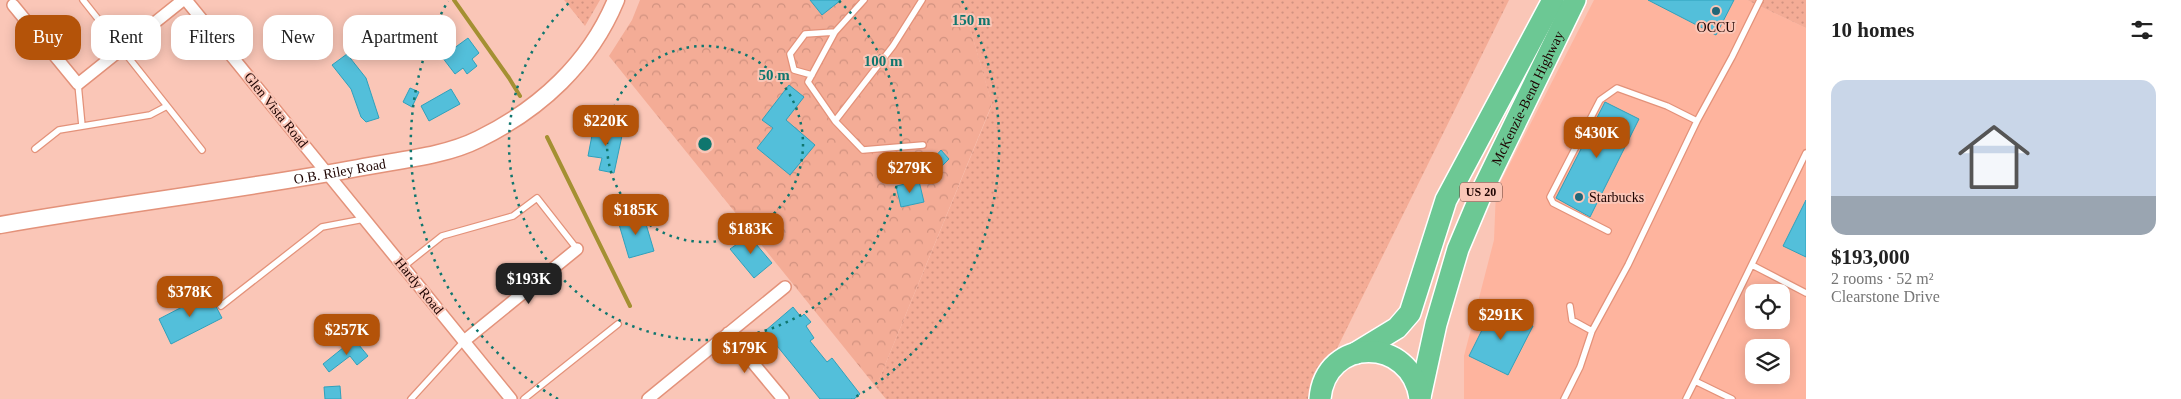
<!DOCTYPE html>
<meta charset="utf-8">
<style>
body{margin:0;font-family:Georgia,serif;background:#f2f2f2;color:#222;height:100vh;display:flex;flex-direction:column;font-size:19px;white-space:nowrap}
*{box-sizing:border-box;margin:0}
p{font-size:16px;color:#767676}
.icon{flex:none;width:28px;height:28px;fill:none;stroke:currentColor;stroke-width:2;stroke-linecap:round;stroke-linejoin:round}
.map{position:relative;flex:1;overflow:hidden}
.details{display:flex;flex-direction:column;background:#fff;width:375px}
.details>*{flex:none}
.banner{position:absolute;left:15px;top:15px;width:475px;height:45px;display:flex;gap:10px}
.controls{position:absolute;left:1745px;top:284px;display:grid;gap:10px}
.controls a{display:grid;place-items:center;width:45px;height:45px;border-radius:10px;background:#fff;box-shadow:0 2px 12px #0003;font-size:25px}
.price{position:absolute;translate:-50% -42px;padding:0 11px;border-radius:10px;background:#b45309;color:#fff;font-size:16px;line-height:32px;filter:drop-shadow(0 1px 2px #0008)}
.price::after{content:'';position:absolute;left:50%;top:30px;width:15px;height:11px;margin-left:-8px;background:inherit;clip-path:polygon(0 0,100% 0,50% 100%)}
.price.selected{background:#222;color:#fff}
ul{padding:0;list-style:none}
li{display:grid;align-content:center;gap:10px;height:265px;padding:0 25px}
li+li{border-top:1px solid #e0e0e0}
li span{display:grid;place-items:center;height:155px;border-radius:15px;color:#555}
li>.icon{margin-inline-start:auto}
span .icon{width:90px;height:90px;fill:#fffc;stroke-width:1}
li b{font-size:21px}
h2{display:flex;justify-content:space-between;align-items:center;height:60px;padding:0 25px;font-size:21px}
.tag{padding:0 18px;border-radius:15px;background:#fff;box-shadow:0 2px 12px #0003;font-size:18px;line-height:45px}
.tag.selected{background:#b45309;color:#fff}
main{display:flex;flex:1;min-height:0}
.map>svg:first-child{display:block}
</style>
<main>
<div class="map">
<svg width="1806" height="399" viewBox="0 0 1806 399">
<defs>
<pattern id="grass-dots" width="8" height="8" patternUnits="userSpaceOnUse" patternTransform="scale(1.25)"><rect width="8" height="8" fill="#f4ac96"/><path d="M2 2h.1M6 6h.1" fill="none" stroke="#d19280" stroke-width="1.8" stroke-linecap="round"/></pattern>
<pattern id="forest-crowns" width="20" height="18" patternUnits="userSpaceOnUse" patternTransform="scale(1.25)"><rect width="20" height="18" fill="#f4ac96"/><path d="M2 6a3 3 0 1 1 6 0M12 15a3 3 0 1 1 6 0" fill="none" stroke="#d19280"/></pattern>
</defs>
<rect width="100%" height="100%" fill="#fac6b7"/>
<path fill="#feb49e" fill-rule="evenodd" d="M1594,0H1747L1806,28V399H1464V356L1494,240L1496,191ZM1754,292H1781V320H1754ZM1754,348H1781V375H1754Z"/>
<path fill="url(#grass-dots)" d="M564,0H600L585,26Z
M962,0H1509L1312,399H886L876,387L992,105Z
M1747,0H1806V28Z"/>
<path fill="url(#forest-crowns)" d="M640,0H962L992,104L876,387L609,56L632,20Z"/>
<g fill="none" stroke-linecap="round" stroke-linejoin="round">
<path stroke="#a49032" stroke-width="4" d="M454,0L509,78L520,96
M547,137L630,306"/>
</g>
<path fill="#53bfda" stroke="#2fa1bc" d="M810,0H841L822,15Z
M1648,0H1734L1716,35Z
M468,38L479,53L472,59L477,66L467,74L463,68L455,74L442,57Z
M347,54L366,78L379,118L366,122L361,117L351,89L332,65Z
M789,85L804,97L786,120L815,145L790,175L757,148L773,128L762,120Z
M410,88L419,92L412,107L403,102Z
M451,89L460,104L429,121L421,106Z
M1605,102L1639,119L1590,217L1556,198Z
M594,125L623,131L614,173L599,170L602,158L588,156Z
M941,150L949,159L942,166L934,158Z
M919,181L924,202L901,207L896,186Z
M1806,200V257L1783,246Z
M643,214L654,251L629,258L618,221Z
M745,231L772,263L754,278L730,249L740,242L737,238Z
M209,293L222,318L171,344L159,319Z
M1494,306L1533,326L1508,375L1469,356Z
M793,307L801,317L804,314L811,322L806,326L814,338L810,341L827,362L832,358L860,394L854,399H820L765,331Z
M354,339L368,356L357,365L350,356L329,372L323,364Z
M340,386L341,399H325L324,387Z"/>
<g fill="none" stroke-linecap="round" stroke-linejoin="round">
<g stroke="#e3927a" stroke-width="8">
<path id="lane" d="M83,0L202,150
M864,0L835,32L808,82L835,121L863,150L923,145
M812,75L794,70L790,54L805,34L835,32
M78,84L82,126
M835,121L893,46L922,0
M35,149L59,130L150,115L167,106
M1608,231L1553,203L1550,197L1600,100L1617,88L1667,106L1697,121
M1752,265L1806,293
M403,267L442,236L513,216L537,198L577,249
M221,306L322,227L364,219
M1570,306L1572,320L1592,331
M411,399L464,341
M524,399L618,324
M1564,399L1580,367L1592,331L1628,265L1697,121L1732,57L1760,0
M1686,399L1695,381
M1732,399L1695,381L1806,153"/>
</g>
<g stroke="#e3927a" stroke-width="14">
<path id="street" d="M186,0L511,399
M13,5L78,84L183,0
M728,333L783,399
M464,341L577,249
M648,399L785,287"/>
</g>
<g stroke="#e3927a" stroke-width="19">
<g id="secondary">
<path id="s1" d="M0,225C119,204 239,190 358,168C398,160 443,157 479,139C540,109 590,63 616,0"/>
</g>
</g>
<g stroke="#fff" stroke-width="24">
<g id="highway">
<path d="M1356,353L1397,328L1410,313L1446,200L1553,0"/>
<path id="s2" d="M1420,397L1436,324L1458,249L1485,185L1575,0"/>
<path d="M1320,399C1325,336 1411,336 1420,398"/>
</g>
</g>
<use href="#lane" stroke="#fff" stroke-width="5.5"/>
<use href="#street" stroke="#fff" stroke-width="11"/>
<use href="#secondary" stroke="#fff" stroke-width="16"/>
<use href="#highway" stroke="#6cc894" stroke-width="21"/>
</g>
<g fill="none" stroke="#0f766e" stroke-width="2.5" stroke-dasharray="2.5 5">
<circle cx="705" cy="144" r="98"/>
<path d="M839 1A196 196 0 1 1 571 1"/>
<path d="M558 399A294 294 0 0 1 448 1M962 1A294 294 0 0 1 852 399"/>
</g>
<g fill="#226778" stroke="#fac6b7" stroke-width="2">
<circle cx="1716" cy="11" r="5"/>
<circle cx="1579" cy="197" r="5"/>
</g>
<g text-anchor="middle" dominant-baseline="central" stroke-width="4" stroke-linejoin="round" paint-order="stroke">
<rect fill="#fac6b7" stroke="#5f3e37" stroke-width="1" x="1460" y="182.5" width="42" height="19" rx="4"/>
<g font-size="12" font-weight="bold" fill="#1d0300">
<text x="1481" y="192">US 20</text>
</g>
<g font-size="14" fill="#1d0300" stroke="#fac6b7">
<text x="1716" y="27">OCCU</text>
<text x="1589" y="197" text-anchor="start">Starbucks</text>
</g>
<g font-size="14" fill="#1d0300" stroke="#fac6b7">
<text stroke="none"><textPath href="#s2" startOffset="319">McKenzie-Bend Highway</textPath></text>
<text transform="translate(276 110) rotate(51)">Glen Vista Road</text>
<text stroke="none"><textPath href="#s1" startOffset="344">O.B. Riley Road</textPath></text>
<text transform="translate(419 286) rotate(51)">Hardy Road</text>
</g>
</g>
<circle cx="705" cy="144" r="8" fill="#0f766e" stroke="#fac6b7" stroke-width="2.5"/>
<g font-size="15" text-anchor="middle" font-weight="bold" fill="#0f766e" stroke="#fac6b7" stroke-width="4" stroke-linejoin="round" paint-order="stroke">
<text x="971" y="25">150 m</text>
<text x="883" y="66">100 m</text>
<text x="774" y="80">50 m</text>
</g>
</svg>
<div class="controls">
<a><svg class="icon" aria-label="locate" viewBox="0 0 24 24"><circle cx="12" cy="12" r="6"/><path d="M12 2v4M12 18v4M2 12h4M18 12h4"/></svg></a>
<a><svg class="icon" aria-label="layers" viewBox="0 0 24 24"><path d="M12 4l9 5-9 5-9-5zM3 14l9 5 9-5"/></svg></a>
</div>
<b class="price" style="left:606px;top:147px">$220K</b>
<b class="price" style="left:1597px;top:159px">$430K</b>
<b class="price" style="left:910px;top:194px">$279K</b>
<b class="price" style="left:636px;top:236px">$185K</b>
<b class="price" style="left:751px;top:255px">$183K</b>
<b class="price selected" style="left:529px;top:305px">$193K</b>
<b class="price" style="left:190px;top:318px">$378K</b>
<b class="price" style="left:1501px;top:341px">$291K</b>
<b class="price" style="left:347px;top:356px">$257K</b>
<b class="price" style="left:745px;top:374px">$179K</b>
<div class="banner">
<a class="tag selected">Buy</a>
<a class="tag">Rent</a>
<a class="tag">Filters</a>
<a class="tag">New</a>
<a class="tag">Apartment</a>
</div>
</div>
<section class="details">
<h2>10 homes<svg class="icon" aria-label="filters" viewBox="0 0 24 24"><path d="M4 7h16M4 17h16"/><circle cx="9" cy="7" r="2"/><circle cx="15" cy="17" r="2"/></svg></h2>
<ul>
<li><span style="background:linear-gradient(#c9d6e8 75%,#9aa5b1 0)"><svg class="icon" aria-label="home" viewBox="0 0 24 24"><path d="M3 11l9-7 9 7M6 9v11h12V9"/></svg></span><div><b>$193,000</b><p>2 rooms · 52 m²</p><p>Clearstone Drive</p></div></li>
</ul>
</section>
</main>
